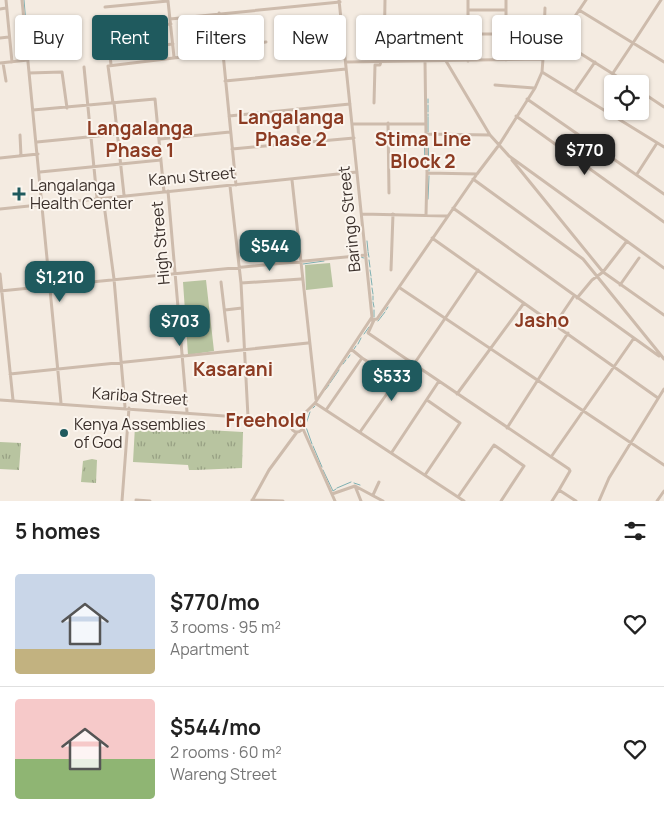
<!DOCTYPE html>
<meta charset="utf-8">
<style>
body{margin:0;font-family:Manrope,sans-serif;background:#f2f2f2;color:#222;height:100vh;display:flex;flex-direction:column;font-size:19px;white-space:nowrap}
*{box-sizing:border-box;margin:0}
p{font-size:16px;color:#767676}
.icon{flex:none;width:28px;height:28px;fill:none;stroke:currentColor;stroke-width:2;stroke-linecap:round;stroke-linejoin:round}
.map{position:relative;height:501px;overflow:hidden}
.side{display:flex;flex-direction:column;background:#fff;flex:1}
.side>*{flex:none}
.guide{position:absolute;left:15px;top:15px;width:635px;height:45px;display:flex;gap:10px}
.fabs{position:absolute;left:604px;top:75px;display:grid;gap:10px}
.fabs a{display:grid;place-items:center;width:45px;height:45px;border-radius:5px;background:#fff;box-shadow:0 1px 4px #0004;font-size:25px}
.price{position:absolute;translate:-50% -42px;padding:0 11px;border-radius:10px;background:#1f5a5e;color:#fff;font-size:16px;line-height:32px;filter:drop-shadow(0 1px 2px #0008)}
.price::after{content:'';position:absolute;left:50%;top:30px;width:15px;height:11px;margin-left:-8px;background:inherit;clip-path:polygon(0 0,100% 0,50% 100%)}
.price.active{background:#222;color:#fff}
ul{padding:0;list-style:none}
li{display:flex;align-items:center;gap:15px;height:125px;padding:0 15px}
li+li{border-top:1px solid #e0e0e0}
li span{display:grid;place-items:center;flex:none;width:140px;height:100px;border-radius:5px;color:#555}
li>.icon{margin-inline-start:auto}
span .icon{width:60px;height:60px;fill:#fffc;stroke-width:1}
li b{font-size:21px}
h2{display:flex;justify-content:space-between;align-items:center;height:60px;padding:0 15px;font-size:21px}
.pill{padding:0 18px;border-radius:5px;background:#fff;box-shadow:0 1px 4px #0004;font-size:18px;line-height:45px}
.pill.active{background:#1f5a5e;color:#fff}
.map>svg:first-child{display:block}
</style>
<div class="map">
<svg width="664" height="501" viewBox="0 0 664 501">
<defs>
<pattern id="park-tufts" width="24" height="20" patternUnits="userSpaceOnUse" patternTransform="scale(1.25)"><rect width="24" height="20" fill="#b8c4a0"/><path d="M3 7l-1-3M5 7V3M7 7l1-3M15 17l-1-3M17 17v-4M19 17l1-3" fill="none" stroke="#97a083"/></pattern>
</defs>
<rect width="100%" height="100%" fill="#f4ebe1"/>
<path fill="#b8c4a0" d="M330,263L333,287L306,290L305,265Z
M206,280L214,351L188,355L183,282Z"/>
<path fill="url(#park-tufts)" d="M135,426L243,432L242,468L196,470H189L188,465L133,462Z
M0,442L21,443L19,470L0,469Z
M92,459L97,460L96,483L81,482L83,461Z"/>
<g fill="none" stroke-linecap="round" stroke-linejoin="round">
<path stroke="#7fb0b2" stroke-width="1" d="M24,0L27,35
M428,99V103
M428,105V112
M428,116V114
M428,132V117
M424,134L425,162
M428,138L429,171
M428,199L429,176
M367,241L368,251
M368,252L369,257
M360,257L364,258
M369,260L370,267
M303,264L324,261
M370,270L371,276
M371,278L372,285
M372,288L373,294
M54,289L77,286
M373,296V300
M373,302L374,307
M374,310V317
M386,310L388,307
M378,321L385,312
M364,334L369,327
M358,344L361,338
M354,349L356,346
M348,358L350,355
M343,364L346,360
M330,383L339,370
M325,390L329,385
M313,408L315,406
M306,424L310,412
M306,427L312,444
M313,446L322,467
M323,470L333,491L336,489
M354,483L360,485
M337,488L351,482"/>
<path stroke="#cdbbac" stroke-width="3" d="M6,0L12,62
M22,0L61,403
M168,1L174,57
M105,7L168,1
M0,9L6,8
M468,10H506
M579,10L633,43L661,0
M219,13L236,185
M170,19L340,2
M468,34H505
M544,35L545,8
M506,36L561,37
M0,38L9,37
M559,40L629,84
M286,41L343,34
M223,47L266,42
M110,51L173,44
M506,60V0
M384,61L385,0
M425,61L426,134
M446,61L490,135L509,156L664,268
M468,61V0
M346,62L543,59L559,40L586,0
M0,63L28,60
M3,63L6,81
M111,65L108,33L109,29L171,24
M84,67L97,198
M542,72L664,147
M29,73L62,72L67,108
M613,73L633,43L664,62
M225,81L346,69
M495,85L534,88
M575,91L595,62
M640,91L664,107
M527,99L664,194
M113,103L108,66L223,52
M114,103L124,195
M374,103L375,65H380L381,61
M297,109L299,143
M33,110L155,99L164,192
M229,116L350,104
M516,116L664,222
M388,123L389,193
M352,124H426
M20,135L21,156
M160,139L230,132
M37,142L159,130
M232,149L354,138
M0,158L38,154
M512,160L603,272L627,241
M40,172L161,160
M427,173L426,134L490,135
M637,174L657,143
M473,179L583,259L664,359
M292,180L316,399
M230,186L241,283L248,417
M168,191L187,412
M103,197L114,279L125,407
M453,208L659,356
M0,209L357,172
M362,214L447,216
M426,215L427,173L477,174
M432,238L658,398
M391,270L393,214
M0,274L13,400
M221,282L228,341
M241,283L301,279
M620,285L639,258
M400,288L664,465
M0,291L366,255
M577,298L592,280L603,272L664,315
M225,310L242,308
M154,318L179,315
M371,320L377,319L477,174L499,145L535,88L542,72L543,59
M374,320L368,333L569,469L570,471L559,490
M555,324L574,296
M351,349L362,358
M414,364L478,270
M10,374L308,343
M457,394L524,303
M0,400L295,421
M315,403L464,501
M326,410L362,358L396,379
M291 426a6 6 0 1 1 12 0a6 6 0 1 1-12 0Z
M298,420L315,403L372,317L339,0
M507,428L568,333
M303,429L335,501
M360,432L410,361
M392,452L439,381
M551,457L634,338
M425,475L460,423L427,400
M355,486L361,501
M332,494L355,486L383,501
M373,495L379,482
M458,497L494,445L524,466L501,501
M136,500L150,501
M252,500L283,501
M122,501L129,408
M252,501L269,470L297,432
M552,501L559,490L576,501
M599,501L609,478L664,389
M657,501L664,491"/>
</g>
<g fill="#1f5a5e" stroke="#fbf5ee" stroke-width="2">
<path d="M16.5 186.5h5v5h5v5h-5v5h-5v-5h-5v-5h5z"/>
<circle cx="64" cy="433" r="5"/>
</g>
<g text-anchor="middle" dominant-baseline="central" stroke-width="4" stroke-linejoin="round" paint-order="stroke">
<g font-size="16" fill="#3b302b" stroke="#fbf5ee">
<text transform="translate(192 176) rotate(-5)">Kanu Street</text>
<text transform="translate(349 219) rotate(-96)">Baringo Street</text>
<text transform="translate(160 243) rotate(-95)">High Street</text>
<text transform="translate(140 396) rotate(4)">Kariba Street</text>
</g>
<g font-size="16" fill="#3b302b" stroke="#fbf5ee" text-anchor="start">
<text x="30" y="185">Langalanga<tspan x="30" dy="18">Health Center</tspan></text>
<text x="74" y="424">Kenya Assemblies<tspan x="74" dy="18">of God</tspan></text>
</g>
<g font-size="19" font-weight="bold" fill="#8c3b22" stroke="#fbf5ee">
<text x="291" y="117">Langalanga<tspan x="291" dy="22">Phase 2</tspan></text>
<text x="140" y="128">Langalanga<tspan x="140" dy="22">Phase 1</tspan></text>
<text x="423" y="139">Stima Line<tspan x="423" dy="22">Block 2</tspan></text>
<text x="542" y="320">Jasho</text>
<text x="233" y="369">Kasarani</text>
<text x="266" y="420">Freehold</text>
</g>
</g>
</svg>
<div class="fabs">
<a><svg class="icon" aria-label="locate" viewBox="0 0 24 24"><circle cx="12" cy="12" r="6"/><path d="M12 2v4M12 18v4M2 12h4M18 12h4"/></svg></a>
</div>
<b class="price active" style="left:585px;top:176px">$770</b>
<b class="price" style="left:270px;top:272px">$544</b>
<b class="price" style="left:60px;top:303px">$1,210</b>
<b class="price" style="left:180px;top:347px">$703</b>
<b class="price" style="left:392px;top:402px">$533</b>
<div class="guide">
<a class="pill">Buy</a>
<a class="pill active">Rent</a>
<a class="pill">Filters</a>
<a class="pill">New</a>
<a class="pill">Apartment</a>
<a class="pill">House</a>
</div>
</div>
<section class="side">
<h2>5 homes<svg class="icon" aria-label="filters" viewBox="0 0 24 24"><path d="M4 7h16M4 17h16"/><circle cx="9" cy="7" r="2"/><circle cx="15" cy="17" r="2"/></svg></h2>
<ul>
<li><span style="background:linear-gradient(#c9d6e8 75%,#c2b280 0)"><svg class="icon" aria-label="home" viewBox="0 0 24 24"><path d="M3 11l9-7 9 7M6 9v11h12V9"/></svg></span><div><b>$770/mo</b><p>3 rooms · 95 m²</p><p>Apartment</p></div><svg class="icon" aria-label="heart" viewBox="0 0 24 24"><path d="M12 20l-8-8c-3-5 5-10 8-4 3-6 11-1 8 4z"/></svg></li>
<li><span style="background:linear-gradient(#f6c9c9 60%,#8fb573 0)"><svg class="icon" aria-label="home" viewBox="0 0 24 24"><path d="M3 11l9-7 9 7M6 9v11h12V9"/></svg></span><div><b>$544/mo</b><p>2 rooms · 60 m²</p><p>Wareng Street</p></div><svg class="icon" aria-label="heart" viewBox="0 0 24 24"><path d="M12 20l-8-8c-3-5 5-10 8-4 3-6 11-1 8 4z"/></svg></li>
</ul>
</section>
